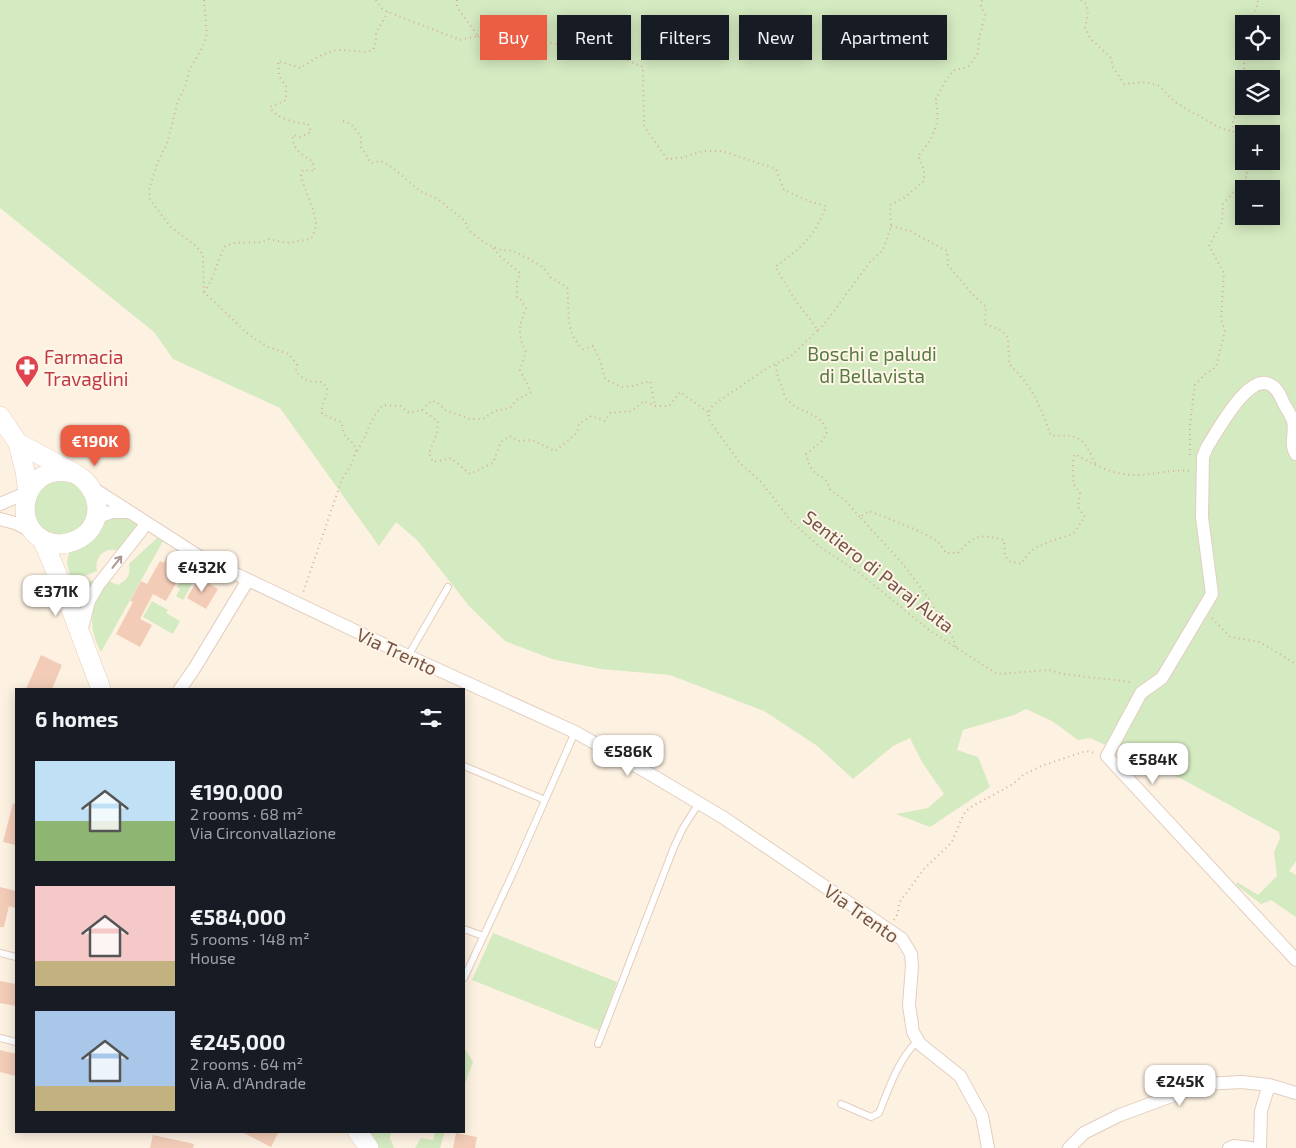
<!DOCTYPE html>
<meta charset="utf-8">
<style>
body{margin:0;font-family:"Exo 2",sans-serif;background:#20242c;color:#f1f3f6;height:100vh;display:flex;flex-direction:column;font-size:19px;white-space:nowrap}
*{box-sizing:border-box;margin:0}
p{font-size:16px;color:#9ea1a6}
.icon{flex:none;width:28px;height:28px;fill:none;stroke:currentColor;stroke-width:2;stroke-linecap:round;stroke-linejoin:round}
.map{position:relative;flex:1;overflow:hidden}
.panel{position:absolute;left:15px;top:688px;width:450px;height:445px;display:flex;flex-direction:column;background:#171b24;border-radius:0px;box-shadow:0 2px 12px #0003}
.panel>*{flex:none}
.top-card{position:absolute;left:480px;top:15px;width:475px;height:45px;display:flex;gap:10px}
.tools{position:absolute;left:1235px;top:15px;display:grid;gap:10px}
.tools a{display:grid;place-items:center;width:45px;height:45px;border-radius:0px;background:#171b24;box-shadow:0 2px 12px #0003;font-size:25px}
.price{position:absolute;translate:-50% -42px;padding:0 11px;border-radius:10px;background:#fff;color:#222;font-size:16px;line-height:32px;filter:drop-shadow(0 1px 2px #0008)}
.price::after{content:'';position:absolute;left:50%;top:30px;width:15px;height:11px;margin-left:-8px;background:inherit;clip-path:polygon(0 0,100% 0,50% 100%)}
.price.current{background:#eb5e43;color:#fff}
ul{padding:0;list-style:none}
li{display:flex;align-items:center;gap:15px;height:125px;padding:0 20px}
li span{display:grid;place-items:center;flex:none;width:140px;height:100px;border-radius:0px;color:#555}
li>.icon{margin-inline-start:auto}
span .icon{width:60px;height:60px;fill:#fffc;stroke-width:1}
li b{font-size:21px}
h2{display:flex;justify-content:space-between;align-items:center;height:60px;padding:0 20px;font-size:21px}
.pill{padding:0 18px;border-radius:0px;background:#171b24;box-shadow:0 2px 12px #0003;font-size:18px;line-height:45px}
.pill.current{background:#eb5e43;color:#fff}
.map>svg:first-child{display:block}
</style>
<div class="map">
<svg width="1296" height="1148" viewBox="0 0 1296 1148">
<rect width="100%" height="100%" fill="#fdf1e1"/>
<path fill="#d4eac0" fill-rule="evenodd" d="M0,0H1296V861L1289,871L1296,875V917L1271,900L1261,904L1236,885L1237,882L1258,895L1277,876L1274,852L1280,838L1279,832L1180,778L1090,738L1078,740L1052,721L1026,709L1014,715L963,730L957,750L978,757L990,787L930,827L896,814L928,808L944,794L922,762L910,738L893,746L853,779L816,745L764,711L670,675L601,669L552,659L505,641L469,606L417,540L396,522L379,546L280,408L173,359L154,332L0,208ZM1244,24H1271V51H1244ZM1244,79H1271V106H1244ZM1244,134H1271V161H1244ZM1244,189H1271V216H1244Z
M50,479L75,481L91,504L81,531L55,537L35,523L33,497Z
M113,518L128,519L139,525L119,551C105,546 94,557 97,571L71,581L67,562L69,553L106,520Z
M157,538L163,541L101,652C86,624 91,606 108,581L118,585C128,580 131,574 129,564Z
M182,556L202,567L183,600L176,596L180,589L177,587L189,566L179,560Z
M98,578L84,598L79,614L71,589Z
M152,601L168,610L166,613L180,621L173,634L143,617Z
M493,933L617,982L600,1031L472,980Z
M464,1047L473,1062L464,1086Z
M369,1131H391L390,1138L394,1148H379Z
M435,1131H445L440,1148H415L421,1138L433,1140Z"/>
<path fill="#f3ccb8" d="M167,557L185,567L166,601L153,594L140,619L152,625L140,647L116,634L133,602L130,601L141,581L147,584L160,561L164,563Z
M199,577L218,589L206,609L187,598Z
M41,655L62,665L52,689H26Z
M13,803L16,804V845L3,842Z
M0,887L16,891V908L9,906L4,927H0Z
M0,981L16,984V1006L0,1003Z
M0,1050L16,1054V1076L0,1072Z
M240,1131H279L271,1147Z
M456,1133L477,1137L475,1148H453Z
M153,1135L194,1144L193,1148H150Z"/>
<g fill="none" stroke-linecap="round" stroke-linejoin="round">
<g stroke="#e3cec0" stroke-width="8">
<path id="lane" d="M408,656L448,587
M464,766L545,800
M464,929L483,936
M0,953L16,957
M464,978L513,873L575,732
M0,1038L16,1042
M598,1044L674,847L683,828L699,803
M841,1104L871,1117L879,1113C889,1088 898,1060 918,1040"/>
</g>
<g stroke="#e3cec0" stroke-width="14">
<path id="street" d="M1296,454C1289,444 1296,432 1293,421C1291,415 1287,409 1284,404C1281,397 1278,389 1271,385C1249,371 1217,432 1207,447L1203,457L1202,517L1212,594L1162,678L1141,693L1107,756L1296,960
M91,487L200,557L408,656L575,732L650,774L724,818L902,939L911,954L912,966L909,1005L913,1032L920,1044L960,1076L982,1116L988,1148
M0,504L28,492
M95,518L112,512H129
M0,519L15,523L33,532
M81,632L89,601L99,584L147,523
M180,689L194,669L248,580
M1069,1148L1084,1133L1120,1115L1204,1084L1242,1082L1269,1085L1296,1093
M1229,1148L1234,1146L1251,1148
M1260,1148L1261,1111L1269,1085"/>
</g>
<g stroke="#e8cfbd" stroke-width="20">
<path id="secondary" d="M0,416L18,443L25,471L28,492
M18,443L76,474C97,487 105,514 87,533C79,540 69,544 59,544C6,541 18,456 76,474
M42,539L63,588L101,689
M357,1131L369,1148"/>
</g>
<path stroke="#d8af9c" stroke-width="2" stroke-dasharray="1 4" stroke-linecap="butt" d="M204,0L207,34L202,48L189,71L185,87L178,101L167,143L157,164L149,190L150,200L171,227L197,247L203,255L204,292L248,334L268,347L289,354L297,365L296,371C304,381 310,382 322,382L327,388C327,400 321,402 322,414L341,422L345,436L354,444L356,451L350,467L342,479L303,593
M376,0L383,10L460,40L478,36L457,7V0
M1081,0L1086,4L1088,14L1085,28L1090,38L1111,58L1113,67L1124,84L1146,82L1159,86L1175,102L1190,111L1222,129L1233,131
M1247,24C1253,17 1257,10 1258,0
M1244,27L1242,29L1244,42
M478,36L504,57L532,40L581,48H599L643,67L644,126L667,159L681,158L703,151H722L776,169L784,190L811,202L826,206C814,239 801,247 775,267L798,304L818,330L791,356L769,367L713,405C708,412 707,416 711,423L740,463L762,483L791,521L819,546L858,572L929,630L997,674L1049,670L1063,674L1131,682L1132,684
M1244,79V51
M1244,105L1233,119V131L1244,147
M343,121L351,124L361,136V147L371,163L381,161L393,168L420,191L439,200L465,221L468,230L485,243L501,250L513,251L527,258L543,267L551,278L567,287C570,310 564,332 583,349L593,346L600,360L605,379L621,387L632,386L650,381L655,406
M891,226L910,231L947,251L948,265L971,293L986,307L985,324L1001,330L1008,338L1009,364C1033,387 1040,405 1051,436C1082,434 1083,438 1096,465
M204,292C214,279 217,262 224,247L234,243L263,242L269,239L287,243L311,239C313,235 316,229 316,224C315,207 304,191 301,175L303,170L315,171L312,161C303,156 291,148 293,135L300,137L311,132L308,124C296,123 276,119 270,107L286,100V86L279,76L278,61L301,68C310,61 322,54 333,51C346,47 360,55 373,50L376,41V33L388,12
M818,330L825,323L870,262L883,250L891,226L890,205L904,198L924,181V170L918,156C931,142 943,120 935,101L945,82L954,70L968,67L978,53L979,38L985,15L981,6L982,0
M776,365C776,373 779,380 782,387C783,390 784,396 786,398C797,414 822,411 827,432L822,441L806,454C809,466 813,475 825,478L831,491L845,500L860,517
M422,410L438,421L437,434L429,453L433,462L451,458L470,474L493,463L501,442L510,436L518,441L532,440L555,451L577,433L579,424L591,416L605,421L610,413L632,411L644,401L655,406H669L680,392L708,412
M357,451C367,436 370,418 383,405L400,406L409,413L422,410L431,401L437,402L445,410L470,419H483L495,411L510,408L515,401L531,392L520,370L526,352C517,334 519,326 526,308L521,300L517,297V282L520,273L500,256L491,245
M1190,455V423L1195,385L1204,375L1216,367L1225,331L1221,320L1224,273L1209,246L1222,222L1223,204L1247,176L1248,161
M77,583L89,578
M1212,618L1230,637L1260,642L1296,664
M956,647L953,638L927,596L902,563L860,517L869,511C884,517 929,533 939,543C941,546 944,550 946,553H958C975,534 980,534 1004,540L1005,556L1009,561L1021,564L1028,554L1035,548L1051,541L1073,534L1085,517L1078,507L1080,493L1073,483C1074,473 1071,463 1075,454C1094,465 1113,475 1135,475C1154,475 1171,469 1190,471
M894,920L898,913L899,903L924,869L952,842L961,820L965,812L971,807L1013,784L1023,775L1041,766L1086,751L1095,753"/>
<use href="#lane" stroke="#fff" stroke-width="6"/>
<use href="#street" stroke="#fff" stroke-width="12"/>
<use href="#secondary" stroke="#fff" stroke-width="19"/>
</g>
<defs><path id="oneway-shaft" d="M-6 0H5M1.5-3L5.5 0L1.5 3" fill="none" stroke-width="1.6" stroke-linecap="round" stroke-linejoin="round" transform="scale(1.25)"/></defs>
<use stroke="#ac9991" href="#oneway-shaft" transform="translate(117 562) rotate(-52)"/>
<defs>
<g id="pharmacy-pin" transform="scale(1.25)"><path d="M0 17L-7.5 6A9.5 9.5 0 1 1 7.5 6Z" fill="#e0444e" stroke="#fff5e8"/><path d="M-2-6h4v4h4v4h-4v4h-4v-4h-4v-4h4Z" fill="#fff"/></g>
</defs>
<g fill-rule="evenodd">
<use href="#pharmacy-pin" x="27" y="367"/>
</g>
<g text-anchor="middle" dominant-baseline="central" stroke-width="4" stroke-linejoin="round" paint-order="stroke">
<g font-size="19" fill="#547b3f" stroke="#fff5e8">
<text x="872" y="353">Boschi e paludi<tspan x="872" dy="22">di Bellavista</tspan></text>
</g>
<g font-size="19" fill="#be3a42" stroke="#fff5e8" text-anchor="start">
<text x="44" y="356">Farmacia<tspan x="44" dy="22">Travaglini</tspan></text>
</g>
<g font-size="19" fill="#755547" stroke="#fff5e8">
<text transform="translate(879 571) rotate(38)">Sentiero di Paraj Auta</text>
<text transform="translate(397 651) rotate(25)">Via Trento</text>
<text transform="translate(862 913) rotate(35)">Via Trento</text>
</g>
</g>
</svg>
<div class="tools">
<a><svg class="icon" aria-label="locate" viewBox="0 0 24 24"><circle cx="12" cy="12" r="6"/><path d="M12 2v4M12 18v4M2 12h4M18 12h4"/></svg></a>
<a><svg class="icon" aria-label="layers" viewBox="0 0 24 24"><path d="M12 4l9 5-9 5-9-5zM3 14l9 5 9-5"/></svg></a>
<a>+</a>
<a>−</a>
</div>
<b class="price current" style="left:95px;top:467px">€190K</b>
<b class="price" style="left:202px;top:593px">€432K</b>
<b class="price" style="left:56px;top:617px">€371K</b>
<b class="price" style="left:628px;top:777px">€586K</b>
<b class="price" style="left:1153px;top:785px">€584K</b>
<b class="price" style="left:1180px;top:1107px">€245K</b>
<div class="top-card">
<a class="pill current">Buy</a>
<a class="pill">Rent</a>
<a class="pill">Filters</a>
<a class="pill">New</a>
<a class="pill">Apartment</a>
</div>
<section class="panel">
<h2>6 homes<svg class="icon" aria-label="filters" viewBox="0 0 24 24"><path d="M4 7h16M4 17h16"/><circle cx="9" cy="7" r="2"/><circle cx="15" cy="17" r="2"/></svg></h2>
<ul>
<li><span style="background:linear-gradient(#bfe0f5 60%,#8fb573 0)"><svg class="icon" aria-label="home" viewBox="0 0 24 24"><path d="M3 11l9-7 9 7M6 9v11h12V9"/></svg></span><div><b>€190,000</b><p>2 rooms · 68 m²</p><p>Via Circonvallazione</p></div></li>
<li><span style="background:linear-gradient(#f6c9c9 75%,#c2b280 0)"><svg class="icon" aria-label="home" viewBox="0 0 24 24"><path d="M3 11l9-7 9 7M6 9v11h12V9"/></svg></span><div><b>€584,000</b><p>5 rooms · 148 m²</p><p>House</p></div></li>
<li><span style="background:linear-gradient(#a9c7e8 75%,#c2b280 0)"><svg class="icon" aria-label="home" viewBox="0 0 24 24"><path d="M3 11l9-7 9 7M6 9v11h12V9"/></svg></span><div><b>€245,000</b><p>2 rooms · 64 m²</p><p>Via A. d'Andrade</p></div></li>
</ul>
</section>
</div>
